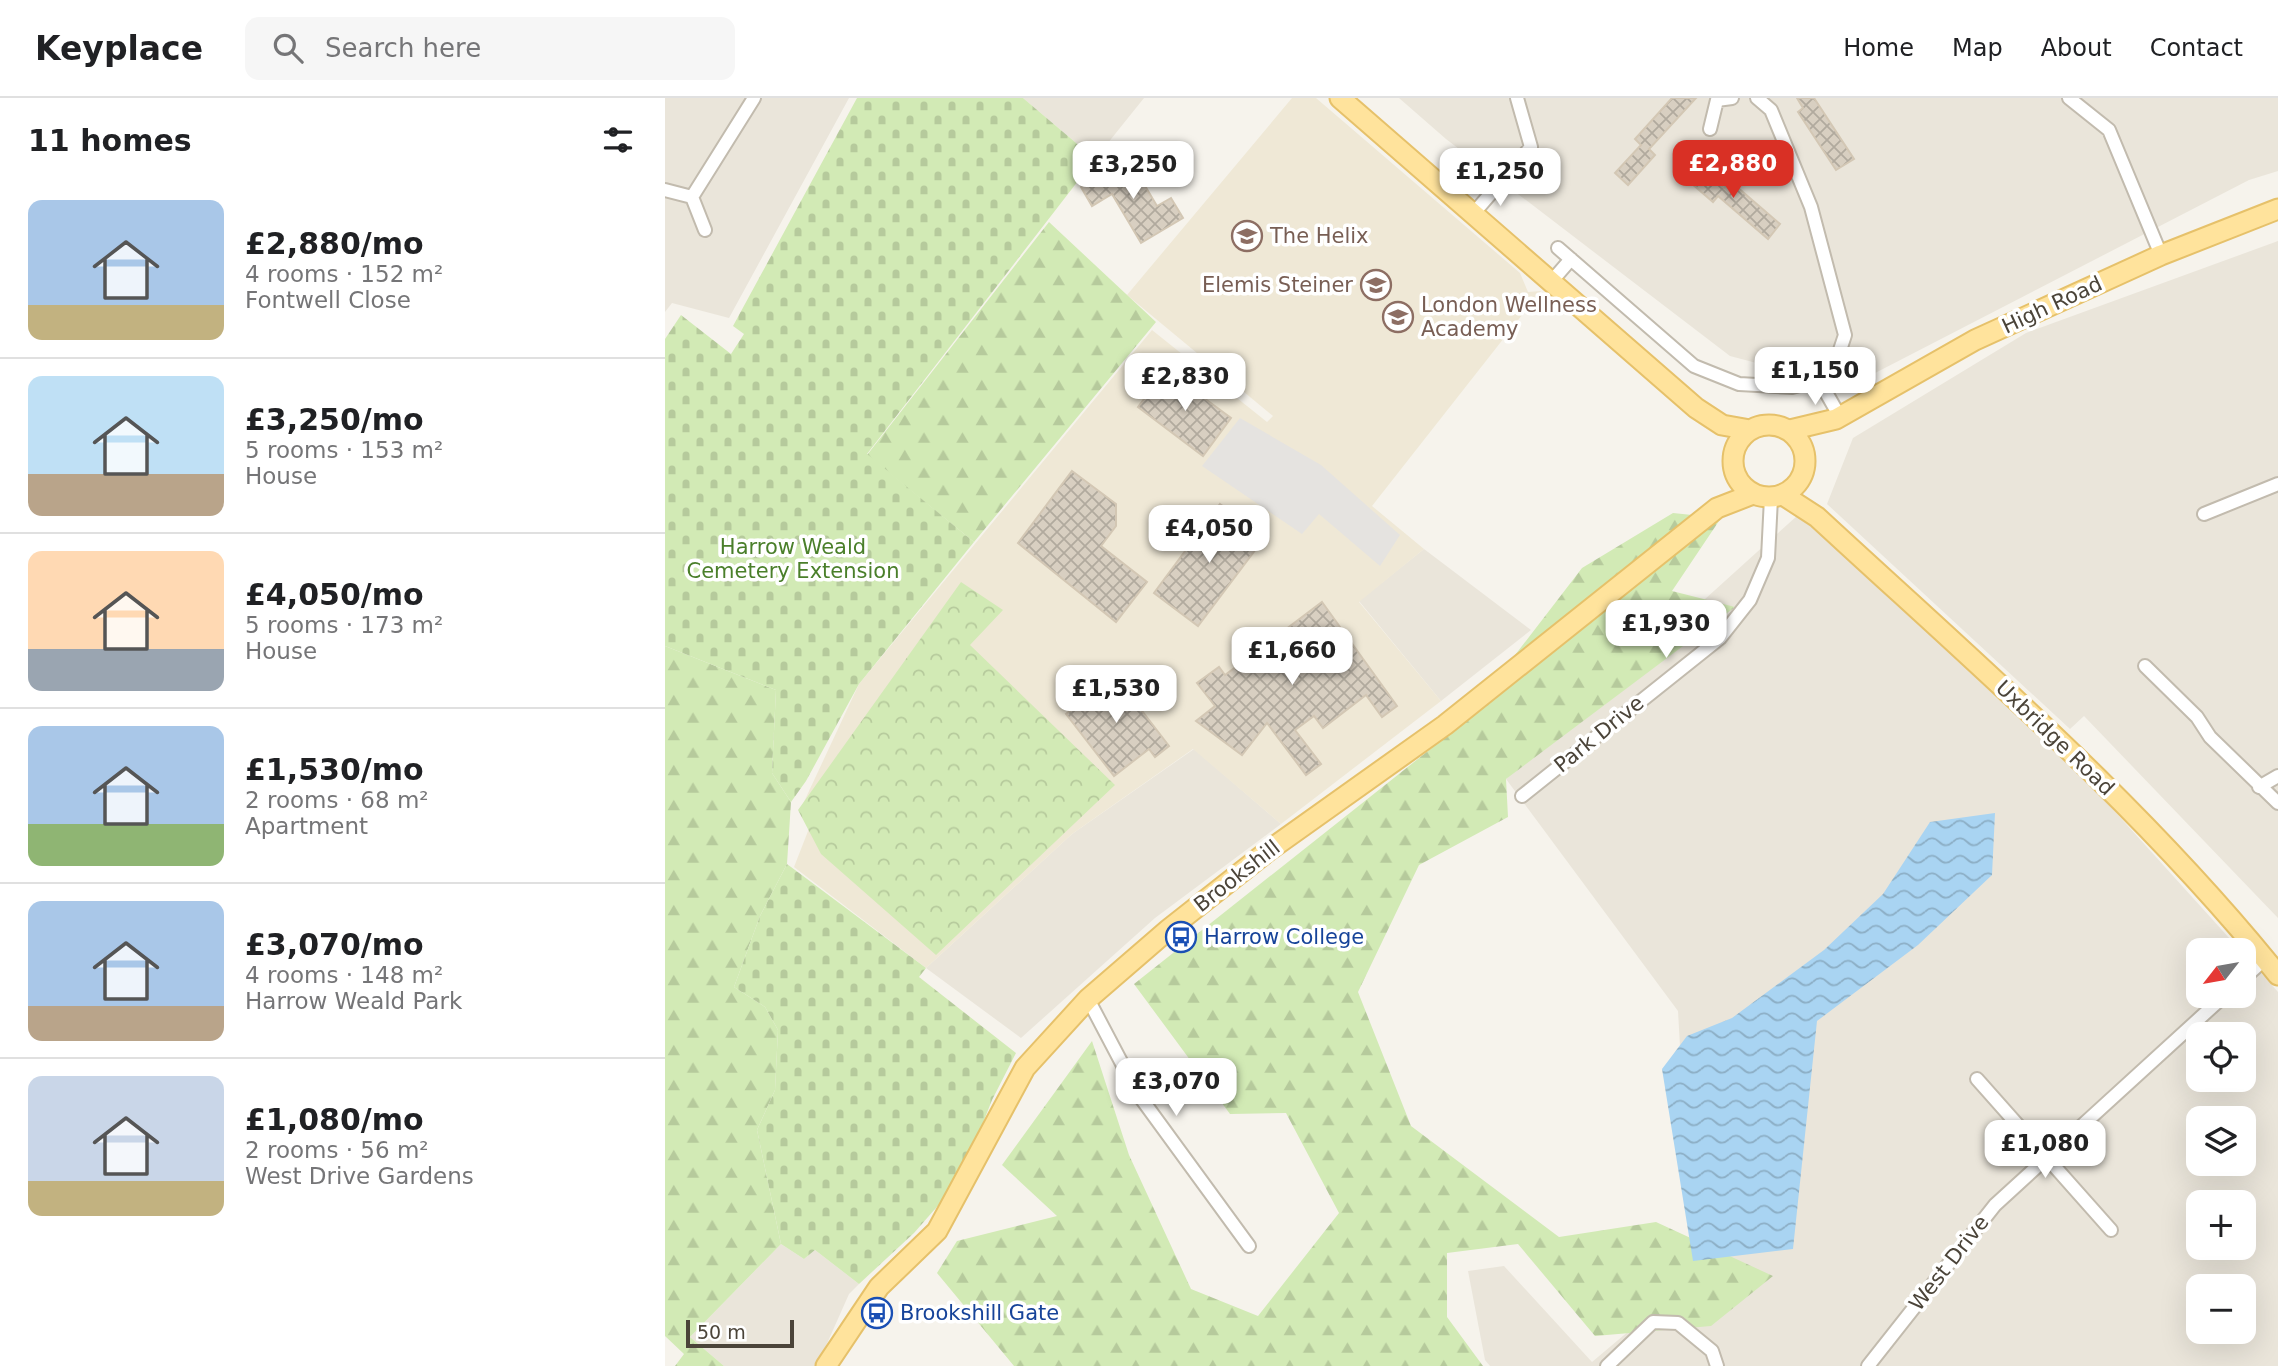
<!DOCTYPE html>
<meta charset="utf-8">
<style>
body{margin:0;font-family:"DejaVu Sans",sans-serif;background:#f6f6f6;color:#202124;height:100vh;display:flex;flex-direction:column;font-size:26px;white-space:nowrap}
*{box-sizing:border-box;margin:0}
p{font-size:23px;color:#757577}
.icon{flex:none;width:38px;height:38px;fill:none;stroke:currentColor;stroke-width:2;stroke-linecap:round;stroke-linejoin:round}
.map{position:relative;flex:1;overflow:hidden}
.details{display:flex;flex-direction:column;background:#fff;width:665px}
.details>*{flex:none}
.needle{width:46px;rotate:239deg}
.fabs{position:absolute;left:1521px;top:840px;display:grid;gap:14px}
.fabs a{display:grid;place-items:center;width:70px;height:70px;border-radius:14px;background:#fff;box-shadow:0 7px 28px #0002;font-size:35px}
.scale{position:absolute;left:21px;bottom:18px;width:108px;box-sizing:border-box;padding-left:7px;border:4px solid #4b4439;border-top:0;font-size:19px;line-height:24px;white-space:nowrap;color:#4b4439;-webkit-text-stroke:5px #fff;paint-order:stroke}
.price{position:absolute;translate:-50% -60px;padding:0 16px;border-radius:14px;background:#fff;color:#222;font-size:23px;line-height:46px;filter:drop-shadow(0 2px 4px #0008)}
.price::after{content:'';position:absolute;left:50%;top:42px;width:21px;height:16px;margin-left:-10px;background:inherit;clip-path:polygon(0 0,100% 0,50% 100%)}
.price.on{background:#d93025;color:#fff}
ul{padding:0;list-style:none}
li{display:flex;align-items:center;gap:21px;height:175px;padding:0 28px}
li+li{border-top:2px solid #e0e0e0}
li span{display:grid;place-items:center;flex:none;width:196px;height:140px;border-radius:14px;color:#555}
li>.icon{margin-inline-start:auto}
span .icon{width:84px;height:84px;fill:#fffc;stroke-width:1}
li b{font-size:30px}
h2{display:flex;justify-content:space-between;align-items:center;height:84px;padding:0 28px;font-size:30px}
header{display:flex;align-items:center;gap:42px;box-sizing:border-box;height:98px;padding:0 35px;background:#fff;border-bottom:2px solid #e0e0e0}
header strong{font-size:33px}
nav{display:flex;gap:38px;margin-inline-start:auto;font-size:24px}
.search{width:490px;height:63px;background:#f6f6f6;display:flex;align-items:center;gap:18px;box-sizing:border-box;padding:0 24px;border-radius:14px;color:#757577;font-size:26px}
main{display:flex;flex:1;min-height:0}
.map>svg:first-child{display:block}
</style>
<header>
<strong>Keyplace</strong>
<div class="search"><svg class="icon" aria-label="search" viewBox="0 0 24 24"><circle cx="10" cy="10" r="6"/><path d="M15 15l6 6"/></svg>Search here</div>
<nav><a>Home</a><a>Map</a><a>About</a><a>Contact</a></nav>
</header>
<main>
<section class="details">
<h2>11 homes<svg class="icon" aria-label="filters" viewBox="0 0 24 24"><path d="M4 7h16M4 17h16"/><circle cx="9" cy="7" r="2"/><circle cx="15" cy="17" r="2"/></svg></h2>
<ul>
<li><span style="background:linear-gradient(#a9c7e8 75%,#c2b280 0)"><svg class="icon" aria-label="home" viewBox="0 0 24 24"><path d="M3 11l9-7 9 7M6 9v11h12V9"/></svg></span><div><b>£2,880/mo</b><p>4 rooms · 152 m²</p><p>Fontwell Close</p></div></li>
<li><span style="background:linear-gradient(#bfe0f5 70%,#b9a48a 0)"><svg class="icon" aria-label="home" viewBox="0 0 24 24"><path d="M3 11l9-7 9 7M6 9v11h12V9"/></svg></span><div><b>£3,250/mo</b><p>5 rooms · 153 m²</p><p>House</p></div></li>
<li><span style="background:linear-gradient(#ffd9b3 70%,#9aa5b1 0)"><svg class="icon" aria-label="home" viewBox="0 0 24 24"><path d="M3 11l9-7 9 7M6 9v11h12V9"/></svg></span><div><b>£4,050/mo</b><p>5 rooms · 173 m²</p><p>House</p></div></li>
<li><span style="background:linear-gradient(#a9c7e8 70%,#8fb573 0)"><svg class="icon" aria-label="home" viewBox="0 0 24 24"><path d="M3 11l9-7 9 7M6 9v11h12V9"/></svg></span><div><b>£1,530/mo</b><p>2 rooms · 68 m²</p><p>Apartment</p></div></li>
<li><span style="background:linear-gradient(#a9c7e8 75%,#b9a48a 0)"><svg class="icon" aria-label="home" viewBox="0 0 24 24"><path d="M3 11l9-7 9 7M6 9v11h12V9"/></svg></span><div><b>£3,070/mo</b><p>4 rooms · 148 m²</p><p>Harrow Weald Park</p></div></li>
<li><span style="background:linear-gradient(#c9d6e8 75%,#c2b280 0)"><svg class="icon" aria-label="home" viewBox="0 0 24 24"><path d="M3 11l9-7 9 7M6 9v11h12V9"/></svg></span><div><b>£1,080/mo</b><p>2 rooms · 56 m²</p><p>West Drive Gardens</p></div></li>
</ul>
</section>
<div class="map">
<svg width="1613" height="1268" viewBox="0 0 1613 1268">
<defs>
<pattern id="forest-firs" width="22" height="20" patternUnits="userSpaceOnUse" patternTransform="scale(1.75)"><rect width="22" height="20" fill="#d2eab5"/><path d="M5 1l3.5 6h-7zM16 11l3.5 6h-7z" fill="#b6ca9c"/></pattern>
<pattern id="cemetery-stones" width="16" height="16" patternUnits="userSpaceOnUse" patternTransform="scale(1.75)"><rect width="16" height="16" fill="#d2eab5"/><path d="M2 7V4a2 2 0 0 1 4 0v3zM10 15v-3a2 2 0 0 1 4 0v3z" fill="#b6ca9c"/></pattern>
<pattern id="park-crowns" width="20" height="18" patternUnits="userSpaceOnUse" patternTransform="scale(1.75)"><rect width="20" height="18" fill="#d2eab5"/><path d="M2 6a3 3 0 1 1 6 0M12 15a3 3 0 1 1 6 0" fill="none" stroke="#b6ca9c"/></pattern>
<pattern id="water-waves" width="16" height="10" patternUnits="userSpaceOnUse" patternTransform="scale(1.75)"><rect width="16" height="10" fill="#a9d4f2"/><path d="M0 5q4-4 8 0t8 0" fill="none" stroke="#8caec5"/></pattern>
<pattern id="building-cross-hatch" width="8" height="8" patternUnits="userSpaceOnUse" patternTransform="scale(1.75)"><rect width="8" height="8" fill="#d8cfc1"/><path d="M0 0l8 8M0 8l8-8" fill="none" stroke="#b1aa9e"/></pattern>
</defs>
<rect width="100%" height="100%" fill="#f6f3ec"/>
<path fill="#eae5da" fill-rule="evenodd" d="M0,0H184L64,220L7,205L0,214Z
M358,0H479L430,61Z
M734,0H1613V73L1584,82L1183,289L1065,258L781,41Z
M1613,143V820L1419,618L1405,631L1162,406L1188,340L1361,235Z
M1133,417L1284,530L1575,852H1533V898H1578L1579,856L1613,894V1268H825L820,1262L803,1173L839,1168L927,1264L1028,1179L1013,913L841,681ZM1533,936H1578V982H1533ZM1533,1020H1578V1066H1533ZM1533,1104H1578V1150H1533ZM1533,1188H1578V1234H1533Z
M759,451L866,532L776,603L694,503Z
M529,651L616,726L490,820L356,940L261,870L407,736Z
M116,1146L139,1161L150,1152L194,1186L184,1196L152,1268H59L25,1239Z"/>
<path fill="#efe8d6" d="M627,0H651L855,175L863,194L876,193L707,408L759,451L694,504L776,603L616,726L528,651L407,736L261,870L129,769L145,728L137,708L194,586L487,232L602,324L608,318L462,197Z"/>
<path fill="url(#forest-firs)" d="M384,124L491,224L309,444L202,357Z
M1008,415L1056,420L1007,493L1070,509L841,681L843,719L754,767L693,894L746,1028L894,1139L991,1124L1108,1178L1046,1228L930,1238L853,1146L782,1155V1219L818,1268H349L272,1175L292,1143L392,1118L337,1067L427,943L464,1057L526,1191L593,1218L674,1115L621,1015L565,1016L469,886L797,626L917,470Z
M0,548L111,592L107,675L126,704L122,766L95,818L69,889L100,909L113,932L110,992L92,1032L116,1146L25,1239L59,1268H10L19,1256L0,1238Z"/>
<path fill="url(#cemetery-stones)" d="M192,0H358L430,61L202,356L309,444L194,586L141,683L126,704L107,675L111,592L0,548V241L16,217L66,256L79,236L68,228Z
M122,766L261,870L254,879L351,955L327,1002L302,1065L284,1095L249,1135L194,1186L150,1152L139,1161L116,1146L92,1032L110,992L113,932L100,909L69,889L95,818Z"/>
<path fill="url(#park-crowns)" d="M296,484L338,512L305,547L450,687L271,857L156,756L133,712Z"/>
<path fill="#e5e3e0" d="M575,320L656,367L735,437L715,468L654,416L637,436L537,368Z"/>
<path fill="url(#water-waves)" d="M1330,715L1327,777L1253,847L1152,923L1128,1151L1028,1163L997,971L1022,938L1067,920L1159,852L1218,796L1265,724Z"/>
<path fill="url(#building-cross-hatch)" stroke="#d3c7b4" stroke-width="2" d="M1007,0H1031L984,51L990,57L963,87L950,75L976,47L970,41Z
M1132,0H1149L1189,61L1171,72L1133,14L1138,10Z
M464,61L492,108L506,100L518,120L476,145L447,96L427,108L416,89Z
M1029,64L1059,90L1065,83L1115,126L1103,141L1053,98L1048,104L1018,78Z
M501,272L566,320L538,358L473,309Z
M407,373L451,406V428L436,448L482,484L451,524L353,445Z
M555,406L600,439L533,528L489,495Z
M657,504L732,608L717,619L701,597L658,630L649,618L630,632L656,666L641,677L602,625L577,657L531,623L550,608L532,585L554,569L560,577Z
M459,571L469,585L461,592L504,648L490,659L484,651L449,678L401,616Z"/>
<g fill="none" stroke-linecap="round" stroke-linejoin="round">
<g stroke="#c2bbae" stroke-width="16">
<path id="minor" d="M1404,0L1444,32L1496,157
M1045,31L1052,2L1067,0
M0,92L27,99L89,0
M27,99L40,132
M808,116L866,49L852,0
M893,150L1029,268L1074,286L1127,289L1154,282L1172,261L1180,237L1146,109L1106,12L1092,0
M886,184L906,161
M1154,282L1175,319
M1539,416L1613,386
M1480,568L1532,619L1545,639L1613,705
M1594,689L1613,678
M857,698L1055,540L1085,502L1103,460L1106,400
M1578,881L1600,861
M423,901L473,996L584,1148
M1312,981L1446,1132
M942,1268L988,1224L1013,1225L1047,1253L1052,1268
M1203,1268L1330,1107L1559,898"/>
</g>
<g stroke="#e6c16a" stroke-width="23">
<path id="primary" d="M675,0L1031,310L1057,327L1085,332
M1068 363a36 36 0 1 1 72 0a36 36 0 1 1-72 0Z
M1125,332L1171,321L1310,242L1496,157L1613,111
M1118,397L1152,419C1311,566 1477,708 1613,877
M161,1268L214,1189L272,1133L360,970L423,901L504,831L603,753L780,627L1052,410L1088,396"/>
</g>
<use href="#minor" stroke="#fff" stroke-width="12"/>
<use href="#primary" stroke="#ffe39c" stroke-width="19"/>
</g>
<defs>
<g id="school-ring" transform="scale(1.575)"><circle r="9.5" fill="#fff" stroke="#8d6e63" stroke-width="1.5"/><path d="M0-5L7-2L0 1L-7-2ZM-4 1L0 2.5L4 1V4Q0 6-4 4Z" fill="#8d6e63"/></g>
<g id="bus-ring" transform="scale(1.575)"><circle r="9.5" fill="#fff" stroke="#1a4fb4" stroke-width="1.5"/><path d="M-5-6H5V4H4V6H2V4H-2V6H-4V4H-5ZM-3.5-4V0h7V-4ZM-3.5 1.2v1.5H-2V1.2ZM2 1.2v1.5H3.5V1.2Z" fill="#1a4fb4"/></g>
</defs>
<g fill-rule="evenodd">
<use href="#school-ring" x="582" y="138"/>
<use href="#school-ring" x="711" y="187"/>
<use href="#school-ring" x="733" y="219"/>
<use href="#bus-ring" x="516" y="839"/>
<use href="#bus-ring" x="212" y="1215"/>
</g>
<g text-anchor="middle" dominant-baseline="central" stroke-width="7" stroke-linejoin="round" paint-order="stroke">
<g font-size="21" fill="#785e54" stroke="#fff" text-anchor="start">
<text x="605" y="138">The Helix</text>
<text x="688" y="187" text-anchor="end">Elemis Steiner</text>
<text x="756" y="207">London Wellness<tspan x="756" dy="24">Academy</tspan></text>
</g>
<g font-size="21" fill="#4b4439" stroke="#fff">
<text transform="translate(1387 207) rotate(-25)">High Road</text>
<text transform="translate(934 636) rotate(-39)">Park Drive</text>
<text transform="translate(1390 640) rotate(44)">Uxbridge Road</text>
<text transform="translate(572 778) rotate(-38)">Brookshill</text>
<text transform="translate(1284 1165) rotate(-52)">West Drive</text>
</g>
<g font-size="21" fill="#4a7f2a" stroke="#fff">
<text x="128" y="449">Harrow Weald<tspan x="128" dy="24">Cemetery Extension</tspan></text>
</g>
<g font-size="21" fill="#164399" stroke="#fff" text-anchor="start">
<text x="539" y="839">Harrow College</text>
<text x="235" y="1215">Brookshill Gate</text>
</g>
</g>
</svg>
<div class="fabs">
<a><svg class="needle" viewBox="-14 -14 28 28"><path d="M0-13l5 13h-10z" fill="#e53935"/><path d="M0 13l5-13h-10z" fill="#757577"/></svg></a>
<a><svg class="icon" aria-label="locate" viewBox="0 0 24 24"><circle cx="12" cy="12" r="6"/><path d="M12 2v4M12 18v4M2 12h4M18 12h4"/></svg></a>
<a><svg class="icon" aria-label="layers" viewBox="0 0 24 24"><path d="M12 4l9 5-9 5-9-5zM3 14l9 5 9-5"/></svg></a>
<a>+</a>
<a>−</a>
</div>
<div class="scale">50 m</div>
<b class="price on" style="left:1068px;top:102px">£2,880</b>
<b class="price" style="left:468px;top:103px">£3,250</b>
<b class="price" style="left:835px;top:110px">£1,250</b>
<b class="price" style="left:1150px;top:309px">£1,150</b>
<b class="price" style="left:520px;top:315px">£2,830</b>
<b class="price" style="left:544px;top:467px">£4,050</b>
<b class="price" style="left:1001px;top:562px">£1,930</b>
<b class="price" style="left:627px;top:589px">£1,660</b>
<b class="price" style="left:451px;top:627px">£1,530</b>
<b class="price" style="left:511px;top:1020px">£3,070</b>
<b class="price" style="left:1380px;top:1082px">£1,080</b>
</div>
</main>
